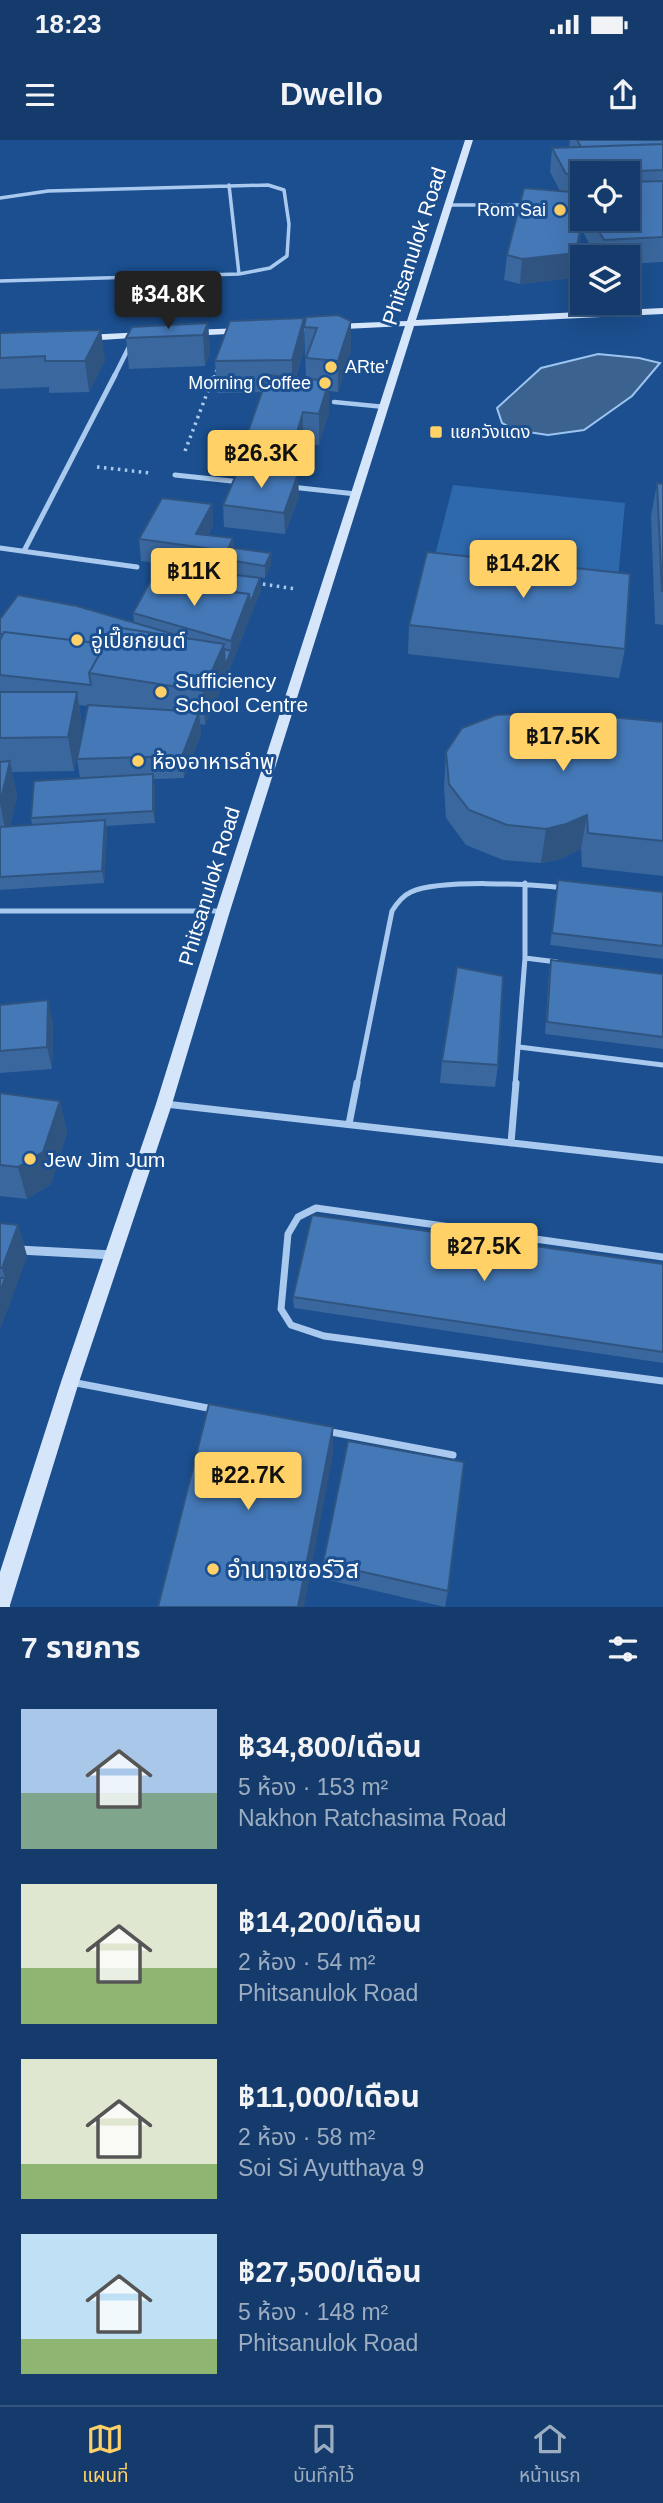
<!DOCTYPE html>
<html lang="th">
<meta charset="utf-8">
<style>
body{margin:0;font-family:Arial,"Noto Sans Thai",sans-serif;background:#214673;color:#f1f3f6;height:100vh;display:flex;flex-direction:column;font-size:26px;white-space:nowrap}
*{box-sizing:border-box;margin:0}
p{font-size:23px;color:#9dadc1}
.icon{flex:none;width:38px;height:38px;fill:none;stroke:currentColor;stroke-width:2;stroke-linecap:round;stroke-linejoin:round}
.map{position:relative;height:1467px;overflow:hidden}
.details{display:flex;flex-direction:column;background:#143b6b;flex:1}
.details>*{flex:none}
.fabs{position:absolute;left:570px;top:21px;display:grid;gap:14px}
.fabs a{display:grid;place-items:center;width:70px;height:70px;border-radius:0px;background:#143b6b;box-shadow:0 7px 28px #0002,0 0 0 2px #33557e;font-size:35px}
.price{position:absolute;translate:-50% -60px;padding:0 16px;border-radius:7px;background:#ffd166;color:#111;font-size:23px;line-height:46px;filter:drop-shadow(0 2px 4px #0008)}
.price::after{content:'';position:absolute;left:50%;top:42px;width:21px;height:16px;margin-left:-10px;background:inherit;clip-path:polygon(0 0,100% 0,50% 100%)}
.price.selected{background:#222;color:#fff}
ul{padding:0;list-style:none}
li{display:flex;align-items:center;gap:21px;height:175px;padding:0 21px}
li span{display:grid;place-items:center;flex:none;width:196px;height:140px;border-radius:0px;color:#555}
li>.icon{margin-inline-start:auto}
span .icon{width:84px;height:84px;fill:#fffc;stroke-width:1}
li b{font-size:30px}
h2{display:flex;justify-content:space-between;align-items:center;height:84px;padding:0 21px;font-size:30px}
.status{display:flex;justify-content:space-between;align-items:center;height:49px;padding:0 35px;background:#143b6b;direction:ltr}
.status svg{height:19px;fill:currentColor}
header{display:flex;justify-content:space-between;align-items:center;height:91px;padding:0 21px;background:#143b6b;font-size:32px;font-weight:800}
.menu{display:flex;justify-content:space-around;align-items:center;height:98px;border-top:2px solid #33557e;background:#143b6b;font-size:19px;color:#9dadc1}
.menu a{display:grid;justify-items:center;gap:4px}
.menu .selected{color:#ffd166}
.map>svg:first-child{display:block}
</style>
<div class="status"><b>18:23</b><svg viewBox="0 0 49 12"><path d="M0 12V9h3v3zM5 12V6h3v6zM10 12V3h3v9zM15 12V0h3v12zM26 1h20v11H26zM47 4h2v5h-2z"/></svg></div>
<header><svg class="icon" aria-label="menu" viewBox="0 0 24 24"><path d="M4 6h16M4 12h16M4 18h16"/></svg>Dwello<svg class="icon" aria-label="share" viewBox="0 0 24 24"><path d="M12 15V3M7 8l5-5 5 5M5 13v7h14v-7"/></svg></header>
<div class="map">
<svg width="663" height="1467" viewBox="0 0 663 1467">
<rect width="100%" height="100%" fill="#1b4f8f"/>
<path fill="#2e69ad" d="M453,345L625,363L617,451L431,431Z"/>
<path fill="#3c6290" stroke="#9cc4f0" stroke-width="2" d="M598,214L639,218L660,223L632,256L584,290L548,295L515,290L502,283L497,268L541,228Z"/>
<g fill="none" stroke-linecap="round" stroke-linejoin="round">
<path stroke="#a9c9ee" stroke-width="2.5" stroke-dasharray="2 3.5" stroke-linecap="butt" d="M214,237L217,228"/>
<path stroke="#a9c9ee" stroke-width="3.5" stroke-dasharray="2.5 4.5" stroke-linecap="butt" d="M185,311L214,235
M97,327L151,333
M256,443L296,449"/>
<path stroke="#a9c9ee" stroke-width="3.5" d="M229,45L239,134
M0,58L48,51L268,45L284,50L289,84L287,116L270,128L239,134L0,141
M450,65H524"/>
<path stroke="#a9c9ee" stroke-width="4.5" d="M334,262L385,267"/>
<path stroke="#a9c9ee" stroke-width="5" d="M0,771H223
M525,818L557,822
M519,907L663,925
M357,945L392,771C397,763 402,756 411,752C440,739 531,744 564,748
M515,945L525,818V743"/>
<path stroke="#a9c9ee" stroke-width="7" d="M165,964L663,1020
M349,984L357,943
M511,1003L516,943
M663,1117L316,1068L298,1077L288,1094L281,1169L291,1185L324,1196L663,1241
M71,1242L213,1269
M326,1291L453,1315"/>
<path stroke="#a9c9ee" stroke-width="4.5" d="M114,237L131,203"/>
<path stroke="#a9c9ee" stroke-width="5" d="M175,335L241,342
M291,347L356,354
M0,408L137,427
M24,411L115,235"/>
<path stroke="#a9c9ee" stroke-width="9" d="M0,1109L113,1115"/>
<path fill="#d6e6fa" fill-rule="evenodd" d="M465,0H473L416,180L663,168V174L414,186L230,771L172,964L79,1242L10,1465V1467H0V1432L61,1242L156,964L216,771L405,186L285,192L281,189L285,186L407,181Z
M243,188L246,189V193L190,196L186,193L190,190Z
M145,192L150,195L148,197L85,201L80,198L85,195Z"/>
</g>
<path fill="#3a679d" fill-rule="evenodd" d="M570,0H663V122L628,124V117H596L582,90L583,79H628V33H583V79L573,138L520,144L504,140L507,115L560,51L550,32L552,8H569Z
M306,177L351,211L338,252L329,251V272L319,305L303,304L295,334L299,356L285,394L224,387L223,365L246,329L245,300L262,252L217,253L215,221L304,178V208L296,238L306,239L304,187Z
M208,183L210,213L205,226L129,229L126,198Z
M0,193L105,220L89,252L49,253V247L0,249Z
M657,343L663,344V485L655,484L651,376Z
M212,364L213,385L208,395L233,398L234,408L271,413V425L265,438L141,421L139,399Z
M261,450L226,538L205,585L200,584L201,594L184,638L154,639L155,683L106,686L107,692L104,743L0,750V479L134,483L133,473ZM79,565L88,566L77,619L80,638L31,678L32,685L10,686L17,656L12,632L74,631L82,586Z
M409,485L625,509L619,538L408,514Z
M590,575L663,582V736L582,727L581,709L561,719L541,723L503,720L466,705L446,678L444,647L446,612L587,594Z
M558,740L663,752V819L550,805Z
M551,820L663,834V909L545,894L549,832Z
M0,865L53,883L52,929L0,933Z
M442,921L498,925L495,947L440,943Z
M0,953L60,961L67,993L51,1044L27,1059L0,1056Z
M0,1083L18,1085L27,1116L0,1189Z
M663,1124V1223L294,1168L293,1157Z
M323,1423L448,1451L445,1467L324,1439Z"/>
<path fill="#305480" d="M583,73L573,138L520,144L522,119Z
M304,178V208L292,251V220Z
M351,181V211L338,252V221Z
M208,183L210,213L205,226L203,195Z
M101,190L105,220L89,252L85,221Z
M329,241V272L319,305V274Z
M303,272V304L295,335L294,303Z
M298,334L299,356L285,394L284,373Z
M212,364L213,385L202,407L196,394Z
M233,398L234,420H228L227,411Z
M271,413V425L265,438V426Z
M260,438L261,450L226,538L205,585L203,551L224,504L225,526L231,511V501L249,454Z
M77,552L82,586L74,631L68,597Z
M199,572L201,594L184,638L182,616Z
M10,621L17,656L7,699L0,663Z
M153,634L155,646V683L153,671Z
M587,675L581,709L561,719L541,723L546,689Z
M105,680L107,692L104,743L102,731Z
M48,860L53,883L52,929L47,907Z
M60,961L67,993L51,1044L27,1059L18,1027Z
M18,1085L27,1116L12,1159L2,1128Z
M5,1138L12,1159L0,1189V1152Z
M333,1287V1315L304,1467H298Z"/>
<path fill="#4478b7" stroke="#305480" stroke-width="2" d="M577,0H663V4L581,7Z
M663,4V30L566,34L552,8Z
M663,41V97L604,100L592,79H628V42Z
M524,48L583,53V73L576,113L522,119L507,115Z
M338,175L351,181L338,221L306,218L317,188L304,187L306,177Z
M304,178L292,220L215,221L230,181Z
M208,183L203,195L126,198L132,187Z
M101,190L85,221H45V216L0,218V193Z
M268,235L329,241L319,274L303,272L294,303L245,300Z
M239,328L298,334L284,373L223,365Z
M657,343L663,344V451H662Z
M162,358L212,364L196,394L233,398L227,411L139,399Z
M234,408L271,413L265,426L228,420Z
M427,412L630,434L625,509L409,485Z
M164,426L260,438L250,464L249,454L156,442Z
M150,442L249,454L231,501L133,473Z
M18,455L77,466L190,499L115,487L105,504L4,492L3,494H0V479Z
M115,487L224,504L203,551L89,533Z
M4,492L105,504L89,533L91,545L0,535V500Z
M224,509L231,511L225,526Z
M0,552H77L68,597L0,598Z
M88,565L199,572L182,616L77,619Z
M535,573L567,582L591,597L590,575L663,582V701L588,693L587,675L566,684L546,689L507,685L469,670L449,644L446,612L462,588L496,575Z
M10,621L0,663V622Z
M153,634V671L31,678L34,641Z
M105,680L102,731L0,737V687Z
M558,740L663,752V806L552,793Z
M551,820L663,834V897L547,882Z
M457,827L503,836L498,925L442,921Z
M48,860L47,907L0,911V865Z
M0,953L60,961L43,1012L18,1027L0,1025Z
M312,1075L663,1124V1212L293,1157Z
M0,1083L18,1085L2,1128H0Z
M0,1138H5L0,1152Z
M209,1264L333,1287L298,1467H158Z
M348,1301L464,1322L448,1451L323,1423Z"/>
<g fill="#ffd166" stroke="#1b4f8f" stroke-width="2.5">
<circle cx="560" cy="70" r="7"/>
<circle cx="331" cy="227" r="7"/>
<circle cx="325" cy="243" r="7"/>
<rect x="429" y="285" width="14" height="14" rx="3.5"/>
<circle cx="77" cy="500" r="7"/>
<circle cx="161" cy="552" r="7"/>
<circle cx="138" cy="621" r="7"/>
<circle cx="30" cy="1019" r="7"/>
<circle cx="213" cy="1429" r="7"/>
</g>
<g text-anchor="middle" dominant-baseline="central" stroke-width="6" stroke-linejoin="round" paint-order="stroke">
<g font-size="18" fill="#fff" stroke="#1b4f8f" text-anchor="end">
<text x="546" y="70">Rom Sai</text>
<text x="345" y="227" text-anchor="start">ARte'</text>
<text x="311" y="243">Morning Coffee</text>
<text x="450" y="292" text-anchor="start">แยกวังแดง</text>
</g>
<g font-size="21" fill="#fff" stroke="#1b4f8f">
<text transform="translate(414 106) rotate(-72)">Phitsanulok Road</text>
<text transform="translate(209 746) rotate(-73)">Phitsanulok Road</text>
</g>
<g font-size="21" fill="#fff" stroke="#1b4f8f" text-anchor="start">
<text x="91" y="500">อู่เปี๊ยกยนต์</text>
<text x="175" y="540">Sufficiency<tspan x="175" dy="24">School Centre</tspan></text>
<text x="152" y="621">ห้องอาหารลำพู</text>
<text x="44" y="1019">Jew Jim Jum</text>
</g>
<g font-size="24" fill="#fff" stroke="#1b4f8f" text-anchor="start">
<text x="227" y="1429">อำนาจเซอร์วิส</text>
</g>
</g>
</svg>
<div class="fabs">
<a><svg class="icon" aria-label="locate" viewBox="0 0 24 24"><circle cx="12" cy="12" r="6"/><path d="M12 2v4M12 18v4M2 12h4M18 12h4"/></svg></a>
<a><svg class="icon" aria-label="layers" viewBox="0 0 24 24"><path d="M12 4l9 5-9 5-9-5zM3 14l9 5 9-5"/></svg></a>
</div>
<b class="price selected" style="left:168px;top:191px">฿34.8K</b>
<b class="price" style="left:261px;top:350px">฿26.3K</b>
<b class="price" style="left:523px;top:460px">฿14.2K</b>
<b class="price" style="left:194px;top:468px">฿11K</b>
<b class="price" style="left:563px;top:633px">฿17.5K</b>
<b class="price" style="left:484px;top:1143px">฿27.5K</b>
<b class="price" style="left:248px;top:1372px">฿22.7K</b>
</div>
<section class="details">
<h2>7 รายการ<svg class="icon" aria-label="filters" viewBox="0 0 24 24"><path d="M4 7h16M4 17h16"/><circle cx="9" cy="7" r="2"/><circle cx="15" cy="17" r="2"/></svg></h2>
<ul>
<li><span style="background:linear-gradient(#a9c7e8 60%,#7fa58c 0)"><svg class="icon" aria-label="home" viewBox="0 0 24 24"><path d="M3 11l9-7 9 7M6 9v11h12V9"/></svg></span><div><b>฿34,800/เดือน</b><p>5 ห้อง · 153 m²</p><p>Nakhon Ratchasima Road</p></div></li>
<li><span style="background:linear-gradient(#dfe7d0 60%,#8fb573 0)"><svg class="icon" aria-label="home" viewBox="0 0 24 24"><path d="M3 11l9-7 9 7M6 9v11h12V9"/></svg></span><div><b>฿14,200/เดือน</b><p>2 ห้อง · 54 m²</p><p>Phitsanulok Road</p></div></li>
<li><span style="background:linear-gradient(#dfe7d0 75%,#8fb573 0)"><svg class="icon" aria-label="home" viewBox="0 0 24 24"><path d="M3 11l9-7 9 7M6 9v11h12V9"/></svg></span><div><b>฿11,000/เดือน</b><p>2 ห้อง · 58 m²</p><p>Soi Si Ayutthaya 9</p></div></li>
<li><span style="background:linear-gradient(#bfe0f5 75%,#8fb573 0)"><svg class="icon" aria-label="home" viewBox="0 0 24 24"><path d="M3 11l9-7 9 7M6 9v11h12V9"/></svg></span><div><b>฿27,500/เดือน</b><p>5 ห้อง · 148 m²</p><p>Phitsanulok Road</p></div></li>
</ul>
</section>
<nav class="menu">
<a class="selected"><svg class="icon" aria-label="map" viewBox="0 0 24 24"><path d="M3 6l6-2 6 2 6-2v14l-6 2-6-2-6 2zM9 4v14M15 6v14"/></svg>แผนที่</a>
<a><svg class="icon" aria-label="saved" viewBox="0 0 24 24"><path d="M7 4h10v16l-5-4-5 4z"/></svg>บันทึกไว้</a>
<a><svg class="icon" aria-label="home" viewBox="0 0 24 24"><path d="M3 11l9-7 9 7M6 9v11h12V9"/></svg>หน้าแรก</a>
</nav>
